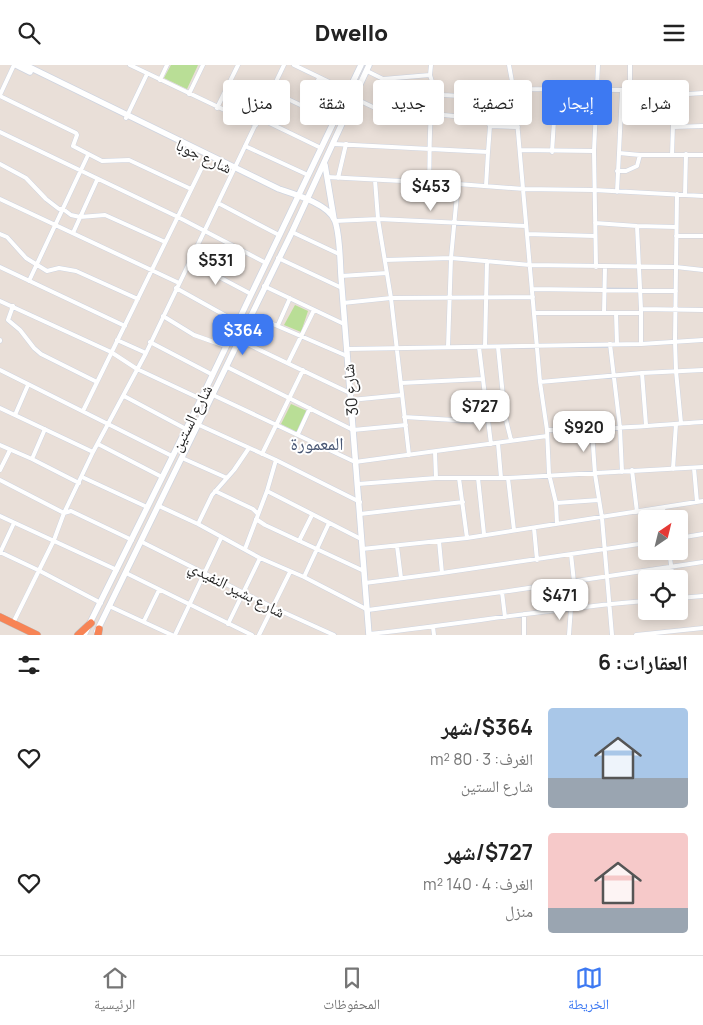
<!DOCTYPE html>
<html lang="ar">
<meta charset="utf-8">
<style>
body{margin:0;font-family:Manrope,"Noto Naskh Arabic",sans-serif;background:#f6f6f6;color:#222;direction:rtl;height:100vh;display:flex;flex-direction:column;font-size:19px;white-space:nowrap}
*{box-sizing:border-box;margin:0}
p{font-size:16px;color:#767676}
.icon{flex:none;width:28px;height:28px;fill:none;stroke:currentColor;stroke-width:2;stroke-linecap:round;stroke-linejoin:round}
.map{position:relative;height:570px;overflow:hidden;direction:ltr}
.panel{display:flex;flex-direction:column;background:#fff;flex:1}
.panel>*{flex:none}
.top-card{position:absolute;left:15px;top:15px;width:674px;height:45px;direction:rtl;display:flex;gap:10px}
.needle{width:32px;rotate:35deg}
.buttons{position:absolute;left:638px;top:445px;display:grid;gap:10px}
.buttons a{display:grid;place-items:center;width:50px;height:50px;border-radius:5px;background:#fff;box-shadow:0 2px 12px #0003;font-size:25px}
.price{position:absolute;translate:-50% -42px;padding:0 11px;border-radius:10px;background:#fff;color:#222;font-size:16px;line-height:32px;filter:drop-shadow(0 1px 2px #0008)}
.price::after{content:'';position:absolute;left:50%;top:30px;width:15px;height:11px;margin-left:-8px;background:inherit;clip-path:polygon(0 0,100% 0,50% 100%)}
.price.selected{background:#3d79f2;color:#fff}
ul{padding:0;list-style:none}
li{display:flex;align-items:center;gap:15px;height:125px;padding:0 15px}
li span{display:grid;place-items:center;flex:none;width:140px;height:100px;border-radius:5px;color:#555}
li>.icon{margin-inline-start:auto}
span .icon{width:60px;height:60px;fill:#fffc;stroke-width:1}
li b{font-size:21px}
h2{display:flex;justify-content:space-between;align-items:center;height:60px;padding:0 15px;font-size:21px}
.chip{padding:0 18px;border-radius:5px;background:#fff;box-shadow:0 2px 12px #0003;font-size:18px;line-height:45px}
.chip.selected{background:#3d79f2;color:#fff}
header{display:flex;justify-content:space-between;align-items:center;height:65px;padding:0 15px;background:#fff;font-size:22px;font-weight:800}
.menu{display:flex;justify-content:space-around;align-items:center;height:70px;border-top:1px solid #e0e0e0;background:#fff;font-size:14px;color:#767676}
.menu a{display:grid;justify-items:center;gap:2px}
.menu .selected{color:#3d79f2}
.map>svg:first-child{display:block}
</style>
<header><svg class="icon" aria-label="menu" viewBox="0 0 24 24"><path d="M4 6h16M4 12h16M4 18h16"/></svg>Dwello<svg class="icon" aria-label="search" viewBox="0 0 24 24"><circle cx="10" cy="10" r="6"/><path d="M15 15l6 6"/></svg></header>
<div class="map">
<svg width="703" height="570" viewBox="0 0 703 570">
<rect width="100%" height="100%" fill="#e9dfd8"/>
<path fill="#b9de96" d="M171,0H198L187,24L164,13Z
M295,240L308,246L301,267L284,260Z
M291,339L307,346L297,367L281,359Z"/>
<g fill="none" stroke-linecap="round" stroke-linejoin="round">
<g stroke="#ced4e0" stroke-width="5">
<path id="street" d="M130,0L256,60
M294,0L348,26
M431,0L430,10L434,23L437,28V50
M509,0L515,33L540,317L547,365L549,409L556,438L557,459
M367,6L383,14L430,10
M160,15L167,0
M630,21V0
M513,24L622,25L630,21L653,19L660,21L674,30L703,28
M622,25L619,88L640,90H703
M271,26L334,56
M437,28L444,30L459,31L461,29L515,33
M189,29L203,0
M0,30L14,0
M0,31L76,68L77,70L73,81L102,96L129,95L191,124
M354,33L375,43L483,54L487,56L490,61
M305,42L319,13
M217,43L238,0
M458,51L459,31
M126,53L147,9
M259,53L321,83
M673,62L703,61
M0,67L178,152L266,198
M334,79L488,87L486,121
M245,81L308,110
M520,85L594,86
M488,87L490,61L518,62
M552,87L556,25
M672,90L674,30
M0,99L26,113L46,134L59,144H63L71,150L80,152L105,150L165,177
M617,106H626L637,101L640,90
M327,112L458,119L524,124L594,125L703,131
M338,113L346,79
M375,115L378,154L391,233L409,390
M429,118C430,95 429,72 431,49
M617,127L619,88
M677,129L675,276L676,306L681,358
M685,130L686,89
M0,134L179,218
M218,138L279,170
M335,156L378,154L526,161
M595,158L637,161L676,162
M637,161L641,244
M292,167L339,189
M73,168L97,115
M0,169L7,172L26,193L47,206L59,203L76,206L138,234
M527,169L595,171
M676,171H703
M278,193L342,223
M385,195L451,193L530,200L676,202L703,205
M189,196L251,229
M0,202L125,261
M596,202L594,86L598,0
M341,211L387,208
M29,216L88,90
M264,221L344,259
M176,223L237,257
M532,224L676,226
M0,236L111,287L137,304L201,334
M343,238L391,233L533,232
M13,241L8,255L20,265L34,283L41,289L97,317
M535,248H641
M604,248L605,202
M616,248L617,279
M252,250L347,291
M163,251L194,270L225,281
M278,260L290,233
M117,275L146,288
M239,275L350,328
M0,276V275
M150,277L213,310
M610,279L620,363L622,407
M641,279V244L703,245
M448,282L451,193L458,119
M479,282L491,379
M485,282L487,196
M498,282L505,351L511,375
M347,284L641,279L703,275
M288,298L314,245
M227,302L353,365L406,360
M0,305L172,391
M642,308L646,360
M540,317L642,308L703,305
M401,318L482,314
M213,330L355,397L547,371
M124,331L186,364
M351,335L402,330
M0,343L93,387
M83,346L207,92
M15,350L28,320
M404,352L471,356L505,351
M199,360L276,395L360,437
M547,365C599,366 651,360 703,357
M592,366L595,409L602,453L612,570
M298,369L310,343
M498,378L501,413
M98,379L162,412
M0,380L32,394L79,418
M435,387L436,413
M262,389L303,305
M182,393L227,413
M32,394L45,364
M694,403L697,437
M673,404L676,359
M0,405L10,385
M632,405L637,447
M82,412L147,442
M459,413L467,473
M478,413L484,469
M508,413L514,465
M0,415L64,448L71,446L132,475
M358,419L436,413H508L703,402
M215,426L253,444L258,449
M267,426L361,474
M556,438L599,435
M159,441L198,459L260,493L304,512L368,545L502,527L703,497
M663,443L664,454
M360,449L463,437
M0,451L117,505
M256,454L265,460L364,506
M198,459L212,430L234,405L249,383
M534,463L537,495
M679,473L703,469
M299,476L312,450
M439,476L442,508
M142,477L272,542L334,570
M397,481L401,513
M245,484L267,426L276,395
M362,484L467,473L703,436
M669,486L673,514
M0,487L38,505L101,538
M0,488L14,458
M571,489L574,517
M126,508L252,570
M304,512L329,458
M365,518L442,508L646,478
M502,527L505,552
M679,533L703,531
M109,541L172,570
M524,549V570
M144,556L159,525
M13,558L54,475L64,448L93,387L146,288L284,0
M228,559L260,493
M433,562L434,570
M369,569C462,559 553,543 646,536
M175,570L221,473
M259,570L290,507
M569,570L571,543
M636,570L703,563"/>
</g>
<g stroke="#ced4e0" stroke-width="7">
<path id="secondary" d="M16,0L30,7
M25,0L279,124C294,129 329,139 335,156C340,170 340,196 341,211L369,570
M325,100L334,154
M97,566L292,167L369,0
M84,570L201,334L361,0"/>
</g>
<g stroke="#bebebe" stroke-width="8">
<path id="highway" d="M0,552L37,570
M78,570L91,558
M98,570L99,564"/>
</g>
<use href="#street" stroke="#fff" stroke-width="4"/>
<use href="#secondary" stroke="#fff" stroke-width="5.5"/>
<use href="#highway" stroke="#f78455" stroke-width="7"/>
</g>
<g text-anchor="middle" dominant-baseline="central" stroke-width="4" stroke-linejoin="round" paint-order="stroke">
<g font-size="16" fill="#272727" stroke="#fff">
<text transform="translate(204 91) rotate(25)">شارع جوبا</text>
<text transform="translate(350 325) rotate(-95)">شارع 30</text>
<text transform="translate(191 353) rotate(-63)">شارع الستين</text>
<text transform="translate(237 524) rotate(27)">شارع بشير النفيدي</text>
</g>
<g font-size="18" fill="#4a5875" stroke="#fff">
<text x="317" y="378">المعمورة</text>
</g>
</g>
</svg>
<div class="buttons">
<a><svg class="needle" viewBox="-14 -14 28 28"><path d="M0-13l5 13h-10z" fill="#e53935"/><path d="M0 13l5-13h-10z" fill="#767676"/></svg></a>
<a><svg class="icon" aria-label="locate" viewBox="0 0 24 24"><circle cx="12" cy="12" r="6"/><path d="M12 2v4M12 18v4M2 12h4M18 12h4"/></svg></a>
</div>
<b class="price" style="left:431px;top:147px">$453</b>
<b class="price" style="left:216px;top:221px">$531</b>
<b class="price selected" style="left:243px;top:291px">$364</b>
<b class="price" style="left:480px;top:367px">$727</b>
<b class="price" style="left:584px;top:388px">$920</b>
<b class="price" style="left:560px;top:556px">$471</b>
<div class="top-card">
<a class="chip">شراء</a>
<a class="chip selected">إيجار</a>
<a class="chip">تصفية</a>
<a class="chip">جديد</a>
<a class="chip">شقة</a>
<a class="chip">منزل</a>
</div>
</div>
<section class="panel">
<h2>العقارات: 6<svg class="icon" aria-label="filters" viewBox="0 0 24 24"><path d="M4 7h16M4 17h16"/><circle cx="9" cy="7" r="2"/><circle cx="15" cy="17" r="2"/></svg></h2>
<ul>
<li><span style="background:linear-gradient(#a9c7e8 70%,#9aa5b1 0)"><svg class="icon" aria-label="home" viewBox="0 0 24 24"><path d="M3 11l9-7 9 7M6 9v11h12V9"/></svg></span><div><b>$364/شهر</b><p>الغرف: 3 · 80 m²</p><p>شارع الستين</p></div><svg class="icon" aria-label="heart" viewBox="0 0 24 24"><path d="M12 20l-8-8c-3-5 5-10 8-4 3-6 11-1 8 4z"/></svg></li>
<li><span style="background:linear-gradient(#f6c9c9 75%,#9aa5b1 0)"><svg class="icon" aria-label="home" viewBox="0 0 24 24"><path d="M3 11l9-7 9 7M6 9v11h12V9"/></svg></span><div><b>$727/شهر</b><p>الغرف: 4 · 140 m²</p><p>منزل</p></div><svg class="icon" aria-label="heart" viewBox="0 0 24 24"><path d="M12 20l-8-8c-3-5 5-10 8-4 3-6 11-1 8 4z"/></svg></li>
</ul>
</section>
<nav class="menu">
<a class="selected"><svg class="icon" aria-label="map" viewBox="0 0 24 24"><path d="M3 6l6-2 6 2 6-2v14l-6 2-6-2-6 2zM9 4v14M15 6v14"/></svg>الخريطة</a>
<a><svg class="icon" aria-label="saved" viewBox="0 0 24 24"><path d="M7 4h10v16l-5-4-5 4z"/></svg>المحفوظات</a>
<a><svg class="icon" aria-label="home" viewBox="0 0 24 24"><path d="M3 11l9-7 9 7M6 9v11h12V9"/></svg>الرئيسية</a>
</nav>
